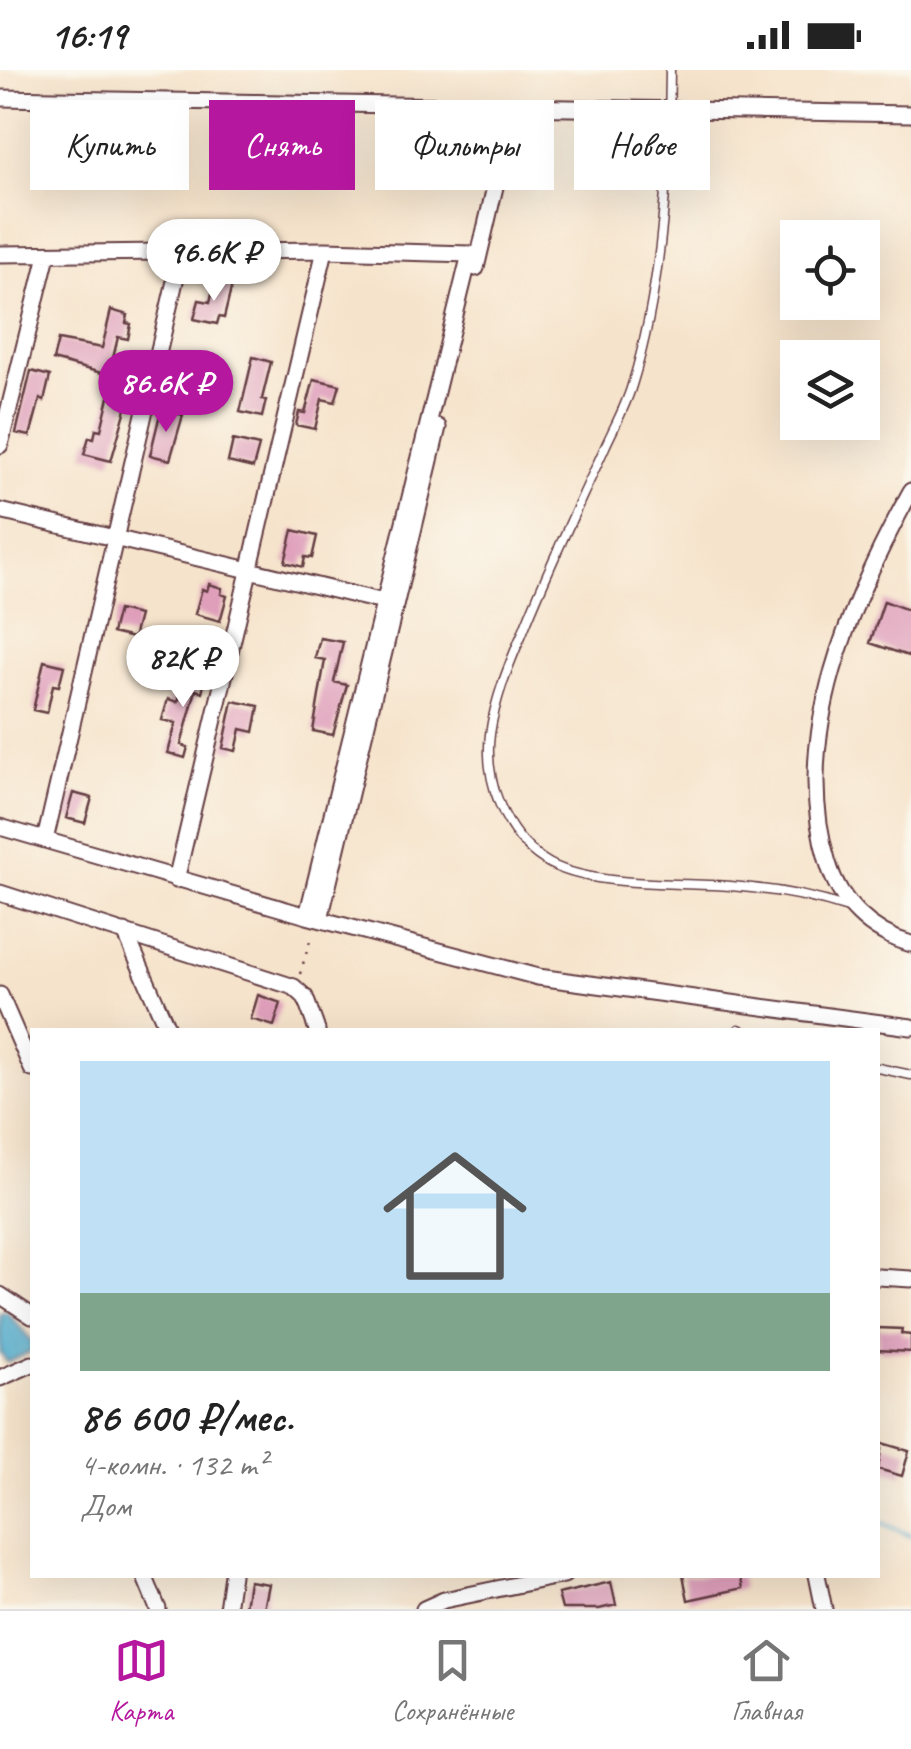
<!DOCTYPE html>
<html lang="ru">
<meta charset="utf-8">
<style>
body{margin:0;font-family:Caveat,sans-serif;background:#f6f6f6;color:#222;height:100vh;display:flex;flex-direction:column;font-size:38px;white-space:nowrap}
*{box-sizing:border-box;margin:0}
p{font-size:32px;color:#767676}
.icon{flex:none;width:55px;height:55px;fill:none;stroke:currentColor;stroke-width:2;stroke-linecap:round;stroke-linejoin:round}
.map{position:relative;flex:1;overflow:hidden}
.drawer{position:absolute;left:30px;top:958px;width:850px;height:550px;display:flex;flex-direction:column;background:#fff;border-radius:0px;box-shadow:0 10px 40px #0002}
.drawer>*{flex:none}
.guide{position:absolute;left:30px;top:30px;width:852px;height:90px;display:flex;gap:20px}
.tools{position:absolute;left:780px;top:150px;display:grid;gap:20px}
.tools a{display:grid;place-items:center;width:100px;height:100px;border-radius:0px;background:#fff;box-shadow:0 10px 40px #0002;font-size:50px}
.price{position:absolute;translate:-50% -85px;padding:0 22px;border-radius:35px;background:#fff;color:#222;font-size:32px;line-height:65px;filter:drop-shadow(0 2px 5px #0008)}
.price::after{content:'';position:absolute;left:50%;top:60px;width:30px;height:22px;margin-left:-15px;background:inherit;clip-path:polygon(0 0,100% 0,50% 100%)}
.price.on{background:#b5179e;color:#fff}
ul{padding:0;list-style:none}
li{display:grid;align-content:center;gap:20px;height:530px;padding:0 50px}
li span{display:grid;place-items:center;height:310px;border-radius:0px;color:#555}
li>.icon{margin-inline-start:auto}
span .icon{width:180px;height:180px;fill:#fffc;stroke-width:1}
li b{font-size:42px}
.tag{padding:0 35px;border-radius:0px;background:#fff;box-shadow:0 10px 40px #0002;font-size:35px;line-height:90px}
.tag.on{background:#b5179e;color:#fff}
.status{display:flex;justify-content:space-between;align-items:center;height:70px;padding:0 50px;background:#fff;direction:ltr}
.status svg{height:28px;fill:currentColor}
.menu{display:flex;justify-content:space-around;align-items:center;height:140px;border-top:2px solid #e0e0e0;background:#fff;font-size:28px;color:#767676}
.menu a{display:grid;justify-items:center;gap:5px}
.menu .on{color:#b5179e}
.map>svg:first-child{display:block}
</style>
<div class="status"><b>16:19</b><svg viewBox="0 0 49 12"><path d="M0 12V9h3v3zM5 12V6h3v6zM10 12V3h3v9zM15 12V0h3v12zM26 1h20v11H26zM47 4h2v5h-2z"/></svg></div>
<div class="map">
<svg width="911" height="1539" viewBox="0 0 911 1539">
<rect width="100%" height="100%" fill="#fbf7ec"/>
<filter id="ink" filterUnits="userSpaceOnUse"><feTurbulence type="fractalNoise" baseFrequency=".01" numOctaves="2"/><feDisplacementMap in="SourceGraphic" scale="20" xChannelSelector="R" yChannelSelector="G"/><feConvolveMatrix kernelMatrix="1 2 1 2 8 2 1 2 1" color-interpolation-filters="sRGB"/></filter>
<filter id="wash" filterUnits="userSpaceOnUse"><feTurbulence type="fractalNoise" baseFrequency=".0048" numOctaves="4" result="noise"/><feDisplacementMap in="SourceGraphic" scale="40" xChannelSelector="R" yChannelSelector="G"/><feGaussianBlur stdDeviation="2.25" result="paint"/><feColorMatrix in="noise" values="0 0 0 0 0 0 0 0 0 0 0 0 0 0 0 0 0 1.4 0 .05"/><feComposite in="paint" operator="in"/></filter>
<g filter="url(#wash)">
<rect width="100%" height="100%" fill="#f6e3cb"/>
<path fill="#4eaacc" stroke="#4c647c" stroke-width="2.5" d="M6,1241L32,1271L31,1282L7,1293L0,1282V1244Z"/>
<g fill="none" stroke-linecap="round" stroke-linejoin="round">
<path stroke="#4eaacc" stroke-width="4" d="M878,1451L911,1466"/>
</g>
<g id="blocks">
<path fill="#df9fbb" d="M215,211L232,215L224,248L219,247L217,254L194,249L199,230L210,232Z
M111,240L128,245L126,253L131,254L128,269L118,267L109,305L53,290L58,270L102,278Z
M253,287L271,292L262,329L266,330L262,347L240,342Z
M31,301L50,306L44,331L40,329L30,366L16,363Z
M314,309L340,315L335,332L322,329L315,359L296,355L299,342L305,343Z
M109,327L128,332L111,391L84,384L89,367L94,368L96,359L101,360Z
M161,340L183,345L170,390L150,385Z
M233,370L259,376L253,398L228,392Z
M293,460L317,466L312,488L305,487L303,497L285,492Z
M209,514L222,518L221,524L227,526L220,551L195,544L202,519L207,521Z
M884,531L911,541V587L870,573Z
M118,540L139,545L133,568L112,563Z
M320,568L343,572L334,612L347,615L333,665L313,661L325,590L315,588Z
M44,591L64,596L59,616L53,615L47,643L33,640Z
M187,598L207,604L202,622L196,620L181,675L188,677L185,688L168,683L176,653L162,650L168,629L178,632Z
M233,631L259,636L254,662L241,659L236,681L223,678Z
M73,723L92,728L85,753L66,748Z
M258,925L281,933L274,956L251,949Z
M878,1258L902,1259L901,1264L911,1265V1282L878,1280Z
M882,1373L909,1381L902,1406L878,1399Z
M683,1505H740L743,1518L688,1530Z
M249,1511L269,1514L264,1539L245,1537Z
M611,1512L616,1535L599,1539H562L558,1524Z"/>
</g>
</g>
<g filter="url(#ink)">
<use href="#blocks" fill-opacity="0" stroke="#643c43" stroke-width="2.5"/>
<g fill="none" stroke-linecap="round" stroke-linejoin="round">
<g stroke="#643c43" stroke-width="11">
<path id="lane" d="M670,0C669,99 662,220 632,315C626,336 614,357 605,377C577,439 547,500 522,564C508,597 495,629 490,664C484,710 504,764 544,790C585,818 680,812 730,816C771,819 809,825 848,838
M739,959L741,960
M878,998L911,1005"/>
</g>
<g stroke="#643c43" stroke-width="19">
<path id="street" d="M0,28L911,44
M0,184L325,180L470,184L307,846
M476,198L514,36
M0,375L47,185
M911,421C852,528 789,669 828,793C840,833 870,862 911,874
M0,441L384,532
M0,757L307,846L538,907L911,957
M45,770L182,181
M176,810L325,180
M0,823L294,917L305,927L317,960
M320,849L438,357
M125,862L168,960
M0,925L32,999
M878,1207L911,1209
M0,1225L32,1246
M0,1308L32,1294
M144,1505L158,1539
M817,1505L824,1539
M227,1539L232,1505
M424,1539L444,1530L564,1505"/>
</g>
<path stroke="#643c43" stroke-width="2.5" stroke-dasharray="2.5 8" stroke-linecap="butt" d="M300,904L312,864"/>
<use href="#lane" stroke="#fff" stroke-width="8"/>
<use href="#street" stroke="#fff" stroke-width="15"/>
</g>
</g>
</svg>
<div class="tools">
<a><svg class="icon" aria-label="locate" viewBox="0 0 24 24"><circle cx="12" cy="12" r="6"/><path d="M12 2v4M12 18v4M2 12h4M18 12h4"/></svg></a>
<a><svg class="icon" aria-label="layers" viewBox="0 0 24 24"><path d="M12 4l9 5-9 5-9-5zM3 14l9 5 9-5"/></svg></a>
</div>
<b class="price" style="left:214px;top:234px">96.6K ₽</b>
<b class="price on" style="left:166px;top:365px">86.6K ₽</b>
<b class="price" style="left:183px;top:640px">82K ₽</b>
<div class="guide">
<a class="tag">Купить</a>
<a class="tag on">Снять</a>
<a class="tag">Фильтры</a>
<a class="tag">Новое</a>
</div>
<section class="drawer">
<ul>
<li><span style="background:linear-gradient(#bfe0f5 75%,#7fa58c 0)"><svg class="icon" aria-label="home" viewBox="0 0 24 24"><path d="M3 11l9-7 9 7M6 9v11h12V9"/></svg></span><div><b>86 600 ₽/мес.</b><p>4-комн. · 132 m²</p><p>Дом</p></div></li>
</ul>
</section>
</div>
<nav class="menu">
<a class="on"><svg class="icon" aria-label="map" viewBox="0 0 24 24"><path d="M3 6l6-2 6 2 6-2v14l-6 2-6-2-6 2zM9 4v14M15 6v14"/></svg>Карта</a>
<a><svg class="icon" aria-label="saved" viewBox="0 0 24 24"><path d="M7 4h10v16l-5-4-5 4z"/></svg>Сохранённые</a>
<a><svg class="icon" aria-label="home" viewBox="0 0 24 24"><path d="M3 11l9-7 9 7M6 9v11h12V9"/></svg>Главная</a>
</nav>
